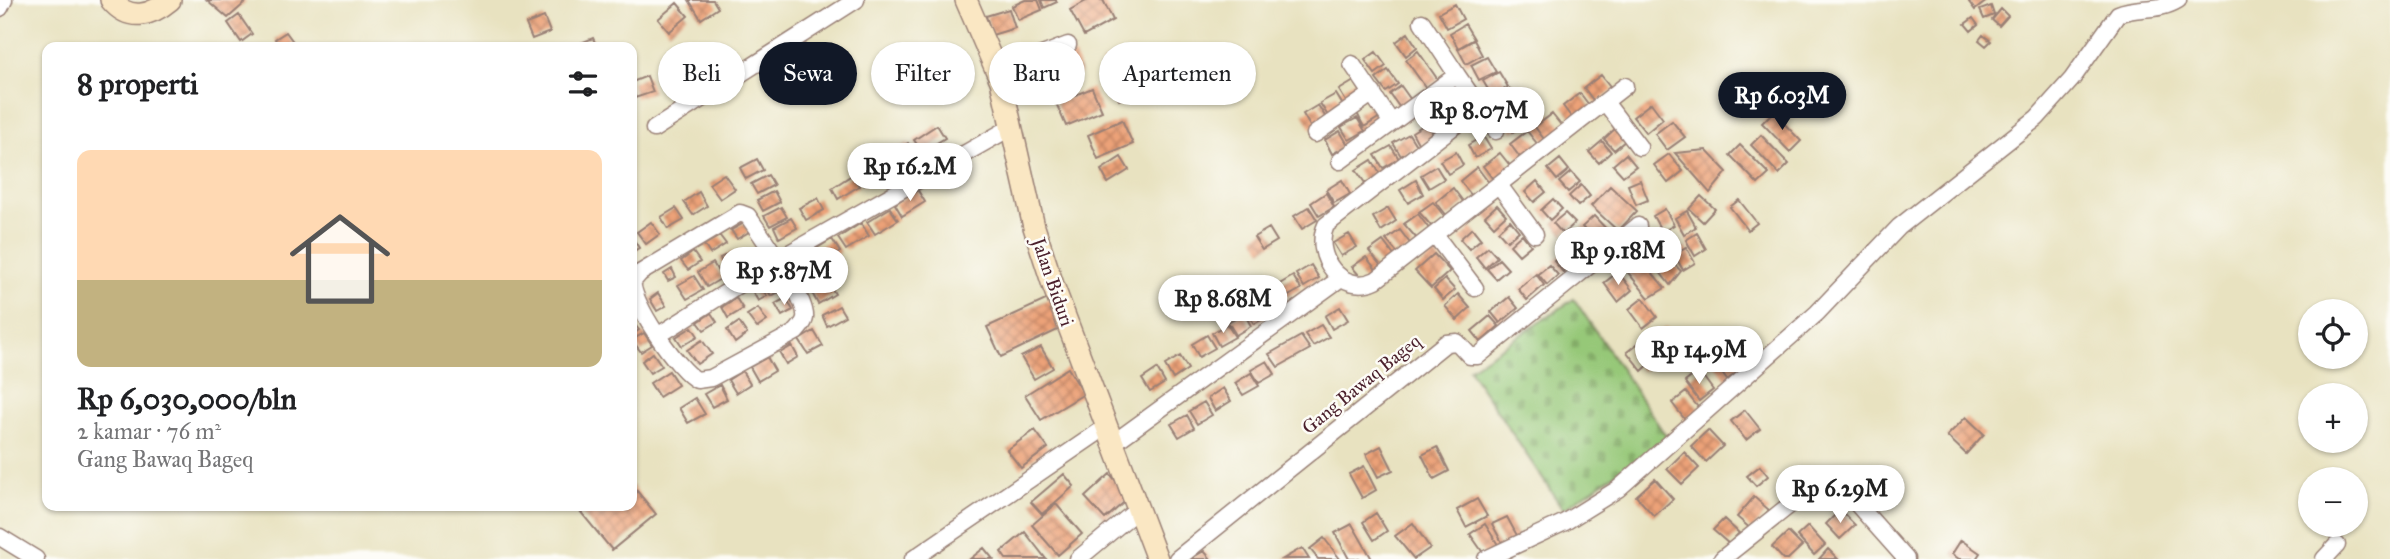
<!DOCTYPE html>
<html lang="id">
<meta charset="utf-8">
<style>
body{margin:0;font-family:"IM FELL Great Primer",serif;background:#f6f6f6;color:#202124;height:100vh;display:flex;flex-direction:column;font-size:26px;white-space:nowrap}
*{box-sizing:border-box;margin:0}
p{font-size:23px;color:#757577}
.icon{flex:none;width:38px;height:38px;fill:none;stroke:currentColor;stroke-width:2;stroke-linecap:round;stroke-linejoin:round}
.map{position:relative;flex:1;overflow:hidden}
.side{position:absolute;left:42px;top:42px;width:595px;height:469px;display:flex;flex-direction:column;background:#fff;border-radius:14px;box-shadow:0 2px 5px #0004}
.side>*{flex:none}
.banner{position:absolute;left:658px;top:42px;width:665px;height:63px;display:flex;gap:14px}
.controls{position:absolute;left:2298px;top:299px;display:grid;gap:14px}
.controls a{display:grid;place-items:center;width:70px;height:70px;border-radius:50%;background:#fff;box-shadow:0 2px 5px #0004;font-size:35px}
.price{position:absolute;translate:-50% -60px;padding:0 16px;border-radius:24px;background:#fff;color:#222;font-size:23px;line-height:46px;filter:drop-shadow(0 2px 4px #0008)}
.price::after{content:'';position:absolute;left:50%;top:42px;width:21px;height:16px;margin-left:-10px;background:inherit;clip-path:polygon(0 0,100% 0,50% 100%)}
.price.active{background:#111827;color:#fff}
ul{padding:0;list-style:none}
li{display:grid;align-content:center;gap:14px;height:371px;padding:0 35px}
li span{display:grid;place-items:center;height:217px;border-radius:14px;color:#555}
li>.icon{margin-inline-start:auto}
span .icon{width:126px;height:126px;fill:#fffc;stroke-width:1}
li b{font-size:30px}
h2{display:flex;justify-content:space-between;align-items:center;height:84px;padding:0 35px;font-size:30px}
.tag{padding:0 24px;border-radius:32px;background:#fff;box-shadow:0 2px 5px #0004;font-size:24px;line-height:63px}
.tag.active{background:#111827;color:#fff}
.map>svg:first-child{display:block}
</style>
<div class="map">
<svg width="2390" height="559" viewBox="0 0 2390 559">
<defs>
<pattern id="cemetery-stones" width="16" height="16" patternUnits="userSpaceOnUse" patternTransform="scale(1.75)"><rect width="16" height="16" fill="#96c878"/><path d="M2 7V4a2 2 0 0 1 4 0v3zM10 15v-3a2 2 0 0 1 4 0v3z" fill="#83ab68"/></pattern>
<pattern id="building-cross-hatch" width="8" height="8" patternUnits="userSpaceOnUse" patternTransform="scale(1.75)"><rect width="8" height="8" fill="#eca278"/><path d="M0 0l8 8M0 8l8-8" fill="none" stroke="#c18363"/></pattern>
</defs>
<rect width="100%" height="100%" fill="#fdfcf7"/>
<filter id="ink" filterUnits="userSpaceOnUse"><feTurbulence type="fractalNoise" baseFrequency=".0143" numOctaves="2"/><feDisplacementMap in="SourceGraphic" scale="14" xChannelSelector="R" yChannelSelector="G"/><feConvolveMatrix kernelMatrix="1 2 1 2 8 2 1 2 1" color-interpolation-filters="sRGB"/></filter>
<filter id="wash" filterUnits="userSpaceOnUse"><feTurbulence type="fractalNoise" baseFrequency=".00686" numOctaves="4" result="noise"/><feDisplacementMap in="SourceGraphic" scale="28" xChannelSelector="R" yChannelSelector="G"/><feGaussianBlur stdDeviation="1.57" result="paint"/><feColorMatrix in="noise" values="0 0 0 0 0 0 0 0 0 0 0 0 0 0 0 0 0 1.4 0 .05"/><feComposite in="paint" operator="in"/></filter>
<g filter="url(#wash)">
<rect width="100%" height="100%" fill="#e8e2c0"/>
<path fill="url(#cemetery-stones)" stroke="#707452" stroke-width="2" d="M1574,299L1668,439L1563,509L1469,369Z"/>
<g id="blocks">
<path fill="url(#building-cross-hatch)" d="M207,0H245L246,2L228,18Z
M689,0H713L718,8L701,19Z
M1025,0H1038L1042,10L1018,20L1012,6Z
M1041,0H1056L1057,2L1044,8Z
M1088,0H1103L1113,20L1084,36L1070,10Z
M1971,0H1988L1975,10L1969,2Z
M677,3L688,16L669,32L658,19Z
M1455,4L1463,19L1447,28L1439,13Z
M1991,6L1994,15L1984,19L1980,10Z
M1009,9L1015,28L992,35L986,16Z
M2001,9L2008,16L1999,26L1992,20Z
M239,15L252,34L241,42L228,23Z
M544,17L550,32L532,39L526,24Z
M1973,18L1978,25L1971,31L1965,24Z
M1465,24L1474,39L1458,48L1450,33Z
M286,32L297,47H280L275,39Z
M1408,33L1417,47L1406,56L1396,42Z
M1983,35L1991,41L1986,46L1979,40Z
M593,38L597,47H576V45Z
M1474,40L1482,55L1466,64L1458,49Z
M1418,51L1438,80L1426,88L1406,60Z
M1376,52L1386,66L1375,74L1365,60Z
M1122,53L1139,91L1119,100L1102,62Z
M1075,55L1081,74L1058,80L1053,61Z
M1487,57L1496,72L1479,80L1471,65Z
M1045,62L1050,81L1027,87L1022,68Z
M1388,70L1398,84L1386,92L1376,79Z
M1499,72L1508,87L1492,96L1483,81Z
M1601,75L1613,90L1596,104L1584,88Z
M647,76L653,92L635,98L632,82Z
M1354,81L1362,94L1347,103L1339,90Z
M1401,86L1411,100L1400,108L1390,94Z
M1092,88L1102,111L1066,126L1056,103Z
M1510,89L1519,104L1503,113L1494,98Z
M1580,93L1592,109L1575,122L1563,106Z
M1336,94L1344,107L1328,116L1320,103Z
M1456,102L1463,115L1448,124L1440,111Z
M1651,103L1663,119L1646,133L1633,117Z
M1372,104L1380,117L1364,127L1357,113Z
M1318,105L1326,118L1311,128L1303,114Z
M1521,108L1529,123L1513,132L1505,117Z
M1773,112L1801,141L1790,152L1762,123Z
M1552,114L1564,129L1547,143L1535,127Z
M1357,118L1365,131L1349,140L1341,127Z
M1122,120L1133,144L1098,159L1088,135Z
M1672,121L1685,137L1667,150L1655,134Z
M1427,123L1435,136L1419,145L1412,132Z
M937,125L945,138L922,152L914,140Z
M1616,128L1626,140L1614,150L1604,139Z
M1340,131L1348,145L1332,154L1325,140Z
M1527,131L1539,146L1522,160L1510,144Z
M1409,134L1417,147L1401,156L1393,143Z
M1761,135L1789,164L1779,174L1751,145Z
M1483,136L1491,149L1475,158L1468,145Z
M1602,141L1611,152L1599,163L1589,152Z
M908,143L916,155L893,170L885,157Z
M1740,145L1769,174L1758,184L1730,155Z
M1391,146L1399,159L1383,168L1375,155Z
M1706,150L1727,172L1710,193L1675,153Z
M1456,152L1463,165L1448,174L1440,161Z
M1500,153L1512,168L1495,182L1483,166Z
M1626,154L1636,166L1623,176L1613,165Z
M1669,154L1683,171L1668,183L1654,165Z
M1121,157L1129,170L1108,183L1101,170Z
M879,158L887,171L864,185L856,173Z
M757,159L763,170L746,179L740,168Z
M1560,159L1569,170L1557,180L1548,169Z
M1372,160L1380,174L1365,183L1356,170Z
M1436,166L1444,179L1429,188L1421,175Z
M1477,167L1489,183L1472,196L1460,181Z
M1571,172L1580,182L1568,192L1559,182Z
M724,174L735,189L720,199L709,184Z
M768,175L774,185L757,194L751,184Z
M852,175L859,186L838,199L832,188Z
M1342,180L1350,194L1334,203L1326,190Z
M1416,180L1423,194L1408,203L1400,190Z
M1640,180L1648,200L1636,205L1628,185Z
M1537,181L1546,192L1534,202L1525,192Z
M1581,185L1590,196L1578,206L1569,196Z
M1610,186L1637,211L1618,231L1591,206Z
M1453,188L1465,204L1448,217L1436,202Z
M917,189L925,202L902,216L895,204Z
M774,191L780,202L763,211L757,200Z
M699,192L707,206L693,215L684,202Z
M1326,193L1334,207L1319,216L1311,203Z
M1701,196L1715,209L1703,222L1689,209Z
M818,198L824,210L806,220L799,208Z
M1553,199L1562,209L1550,220L1541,210Z
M1739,200L1757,223L1748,230L1730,207Z
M1433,202L1445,217L1433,228L1419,212Z
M1497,205L1506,215L1494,226L1485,216Z
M781,207L787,217L770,226L764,216Z
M1309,207L1317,220L1302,229L1294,216Z
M676,208L684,220L668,229L661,217Z
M890,208L898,220L875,234L867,222Z
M1388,208L1396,221L1381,231L1373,217Z
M1665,209L1674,225L1662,232L1653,216Z
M1687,211L1696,227L1684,234L1675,218Z
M1565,213L1575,223L1563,234L1553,223Z
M1418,214L1430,230L1418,240L1404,224Z
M1594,216L1611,234L1599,245L1582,227Z
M791,218L797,228L779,238L774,227Z
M1510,220L1519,231L1507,241L1498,231Z
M651,222L660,234L646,244L637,232Z
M744,223L749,232L737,239L731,230Z
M861,223L869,236L846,250L838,238Z
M1269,228L1277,241L1262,250L1254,237Z
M1472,228L1481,239L1469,249L1460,239Z
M1400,230L1412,246L1400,256L1386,240Z
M1669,233L1678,249L1667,256L1658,240Z
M1697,233L1706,249L1695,256L1686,240Z
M1349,234L1357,247L1341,256L1333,243Z
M1522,234L1531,245L1519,255L1510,245Z
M720,236L726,244L710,254L704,245Z
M632,237L639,248L632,252Z
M1579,238L1588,248L1577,258L1568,247Z
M832,239L840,252L817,266L809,253Z
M1383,241L1395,257L1382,267L1369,251Z
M1488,247L1497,257L1485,268L1476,257Z
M1686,247L1695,263L1683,270L1674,254Z
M1565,251L1575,262L1563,272L1554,261Z
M693,252L700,262L688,270L681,261Z
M732,252L739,265L727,272L720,258Z
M1662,252L1681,271L1670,285L1649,258Z
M1434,254L1450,271L1431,288L1415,271Z
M1366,257L1378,272L1366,283L1352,267Z
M1640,258L1665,288L1649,298L1625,269Z
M1499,259L1508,269L1496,279L1487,269Z
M713,263L722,278L707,287L698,272Z
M1311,265L1319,278L1304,287L1296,274Z
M1549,265L1558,275L1547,285L1538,274Z
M672,269L676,277L668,281L664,274Z
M819,270L824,281L807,290L802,279Z
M1618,272L1632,290L1618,302L1604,283Z
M1536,274L1544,285L1527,300L1518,289Z
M694,276L703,290L687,299L678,285Z
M1293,276L1301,289L1285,298L1278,285Z
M1445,279L1455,290L1443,300L1434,289Z
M777,283L781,291L771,296L767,289Z
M829,284L835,294L818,304L812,293Z
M761,287L767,296L758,301L753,292Z
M1277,289L1285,302L1270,311L1262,298Z
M658,293L666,306L657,311L650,299Z
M1458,294L1470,308L1457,320L1445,306Z
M1509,297L1518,308L1500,323L1491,312Z
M736,298L743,309L728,318L722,307Z
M786,298L793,310L782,316L775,304Z
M1050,298L1064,327L1001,357L987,327Z
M1643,298L1657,317L1643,328L1629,309Z
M1262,302L1270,315L1254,324L1246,311Z
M839,306L845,316L827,326L822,315Z
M1340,307L1348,320L1332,329L1325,316Z
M758,308L767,321L757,328L747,315Z
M711,313L717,322L704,330L698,322Z
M1244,313L1251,326L1236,335L1228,322Z
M1490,316L1499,326L1481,342L1472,331Z
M632,321L639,330L632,335Z
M739,322L747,334L735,343L727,330Z
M1227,324L1235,337L1219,346L1212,333Z
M1321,325L1329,337L1313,346L1305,334Z
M692,327L698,336L682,346L676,337Z
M1666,327L1681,346L1667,357L1652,338Z
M1743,330L1758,349L1744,360L1729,341Z
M814,331L823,346L808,354L799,340Z
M644,333L652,345L641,352L632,340Z
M1207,335L1215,348L1199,357L1192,344Z
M1301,336L1310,349L1278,367L1269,354Z
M702,340L712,354L697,364L687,350Z
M1641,341L1655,359L1642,371L1627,352Z
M792,346L798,357L786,364L780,353Z
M1041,347L1053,368L1034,379L1021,357Z
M1727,350L1742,369L1727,380L1713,361Z
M653,353L662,366L650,373L642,361Z
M1180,356L1188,369L1173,379L1165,365Z
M767,357L775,371L758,381L750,367Z
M1267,361L1275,374L1259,383L1251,370Z
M1068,368L1084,394L1041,420L1025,395Z
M1157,369L1165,383L1150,392L1142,379Z
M669,371L678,385L659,397L650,383Z
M742,371L750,384L736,393L728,380Z
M1699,371L1713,390L1699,401L1685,382Z
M1251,373L1259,386L1243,395L1235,383Z
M720,385L727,399L712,407L704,394Z
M1223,388L1231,401L1215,411L1208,398Z
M1686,392L1701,411L1687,422L1672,403Z
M695,398L705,414L688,423L679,408Z
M1204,402L1212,415L1197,424L1189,411Z
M1745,410L1760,429L1746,440L1731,421Z
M1187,415L1194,428L1179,437L1171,424Z
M1966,417L1984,434L1966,454L1947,436Z
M1035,430L1048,448L1021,468L1007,450Z
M1708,430L1723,446L1706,462L1691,446Z
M1381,446L1393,470L1378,477L1366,454Z
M1437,447L1449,471L1434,479L1422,455Z
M1684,452L1699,468L1682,484L1667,469Z
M1364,466L1376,490L1362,498L1349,474Z
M1760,466L1768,476L1756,486L1747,476Z
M1064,474L1074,486L1042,514L1031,502Z
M1110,474L1130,497L1105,519L1085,497Z
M1655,479L1673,499L1654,516L1636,496Z
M632,485L656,514L612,550L579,510L584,506H632Z
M1754,497L1769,510L1752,530L1737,517Z
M1477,499L1487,516L1466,527L1457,510Z
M1056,504L1082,534L1058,555L1032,525Z
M1840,510L1855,525L1840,539L1826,524Z
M1376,513L1387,531L1374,540L1363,522Z
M1507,517L1520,541L1505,548L1492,524Z
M1724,519L1739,533L1729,544L1713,530Z
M1413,523L1430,548L1414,559L1395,536Z
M1352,524L1372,559H1349L1335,533Z
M1485,524L1500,548L1486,557L1470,534Z
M1808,526L1825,545L1814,555L1797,536Z
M1025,532L1046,559H1006L1001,552Z
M1788,532L1802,546L1788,559H1783L1772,547Z
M1324,538L1340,559H1318L1310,549Z
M1961,540L1980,553L1976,559H1959L1952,554Z
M984,548L993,559H970Z
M1302,548L1309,559H1283Z
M1828,549L1838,559H1819Z
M1204,551L1211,559H1190Z"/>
</g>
</g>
<g filter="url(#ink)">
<use href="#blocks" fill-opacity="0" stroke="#998076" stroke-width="2"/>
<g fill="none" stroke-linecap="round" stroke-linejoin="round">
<g stroke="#998076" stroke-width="19">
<path id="street" d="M0,8L4,0
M1422,22L1457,75
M1352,64L1392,123
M998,72L1068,45
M1605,102L1639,147
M1479,107L1496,131
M654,129L856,0
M1315,134L1373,93
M1340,161L1457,75L1479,107L1326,225C1312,256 1342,296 1376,280L1625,86
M1499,185L1535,234
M740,213L748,216C760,234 808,299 805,318C804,324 800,327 796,332L711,378L697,380C679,372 629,300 633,281L640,273Z
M1435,235L1475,288
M659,335L777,260L1010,128
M1112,444L1341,278
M0,537L36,559
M913,559L1106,427
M1078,559L1137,510
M1177,559L1446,343L1457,342L1470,356H1478L1638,226
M1486,559L1565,522L1618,489L1817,313L1899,227L2037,118L2072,79L2118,14C2138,5 2157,13 2178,0
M1722,559L1826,476L1834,478L1906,559
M2324,559L2337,545"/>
</g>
<g stroke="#998076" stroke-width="24">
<path id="secondary" d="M111,0C129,22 151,16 170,0
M966,0L1001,81L1034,227L1053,285L1157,559"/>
</g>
<use href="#street" stroke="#fff" stroke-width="16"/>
<use href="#secondary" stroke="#fae7c3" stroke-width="21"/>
</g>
</g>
<g text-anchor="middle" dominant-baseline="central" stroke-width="5" stroke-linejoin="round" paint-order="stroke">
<g font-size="19" fill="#4a1f2b" stroke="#fdfcf7">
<text transform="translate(1053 282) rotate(71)">Jalan Biduri</text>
<text transform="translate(1361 384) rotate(-39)">Gang Bawaq Bageq</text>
</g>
</g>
</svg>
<div class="controls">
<a><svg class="icon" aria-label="locate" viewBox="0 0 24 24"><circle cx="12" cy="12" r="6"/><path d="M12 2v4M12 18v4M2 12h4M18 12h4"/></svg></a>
<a>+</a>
<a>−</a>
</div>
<b class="price active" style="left:1782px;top:132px">Rp 6.03M</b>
<b class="price" style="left:1479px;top:147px">Rp 8.07M</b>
<b class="price" style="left:910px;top:203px">Rp 16.2M</b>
<b class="price" style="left:1618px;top:287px">Rp 9.18M</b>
<b class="price" style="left:784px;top:307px">Rp 5.87M</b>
<b class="price" style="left:1223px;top:335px">Rp 8.68M</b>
<b class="price" style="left:1699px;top:386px">Rp 14.9M</b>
<b class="price" style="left:1840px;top:525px">Rp 6.29M</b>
<div class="banner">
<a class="tag">Beli</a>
<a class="tag active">Sewa</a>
<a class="tag">Filter</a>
<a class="tag">Baru</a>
<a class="tag">Apartemen</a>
</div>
<section class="side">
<h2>8 properti<svg class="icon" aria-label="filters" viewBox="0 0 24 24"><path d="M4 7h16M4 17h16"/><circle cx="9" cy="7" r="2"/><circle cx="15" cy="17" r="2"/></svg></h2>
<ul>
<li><span style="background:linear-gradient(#ffd9b3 60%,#c2b280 0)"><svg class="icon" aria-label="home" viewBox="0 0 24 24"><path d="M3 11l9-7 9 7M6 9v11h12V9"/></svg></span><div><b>Rp 6,030,000/bln</b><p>2 kamar · 76 m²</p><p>Gang Bawaq Bageq</p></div></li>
</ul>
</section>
</div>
